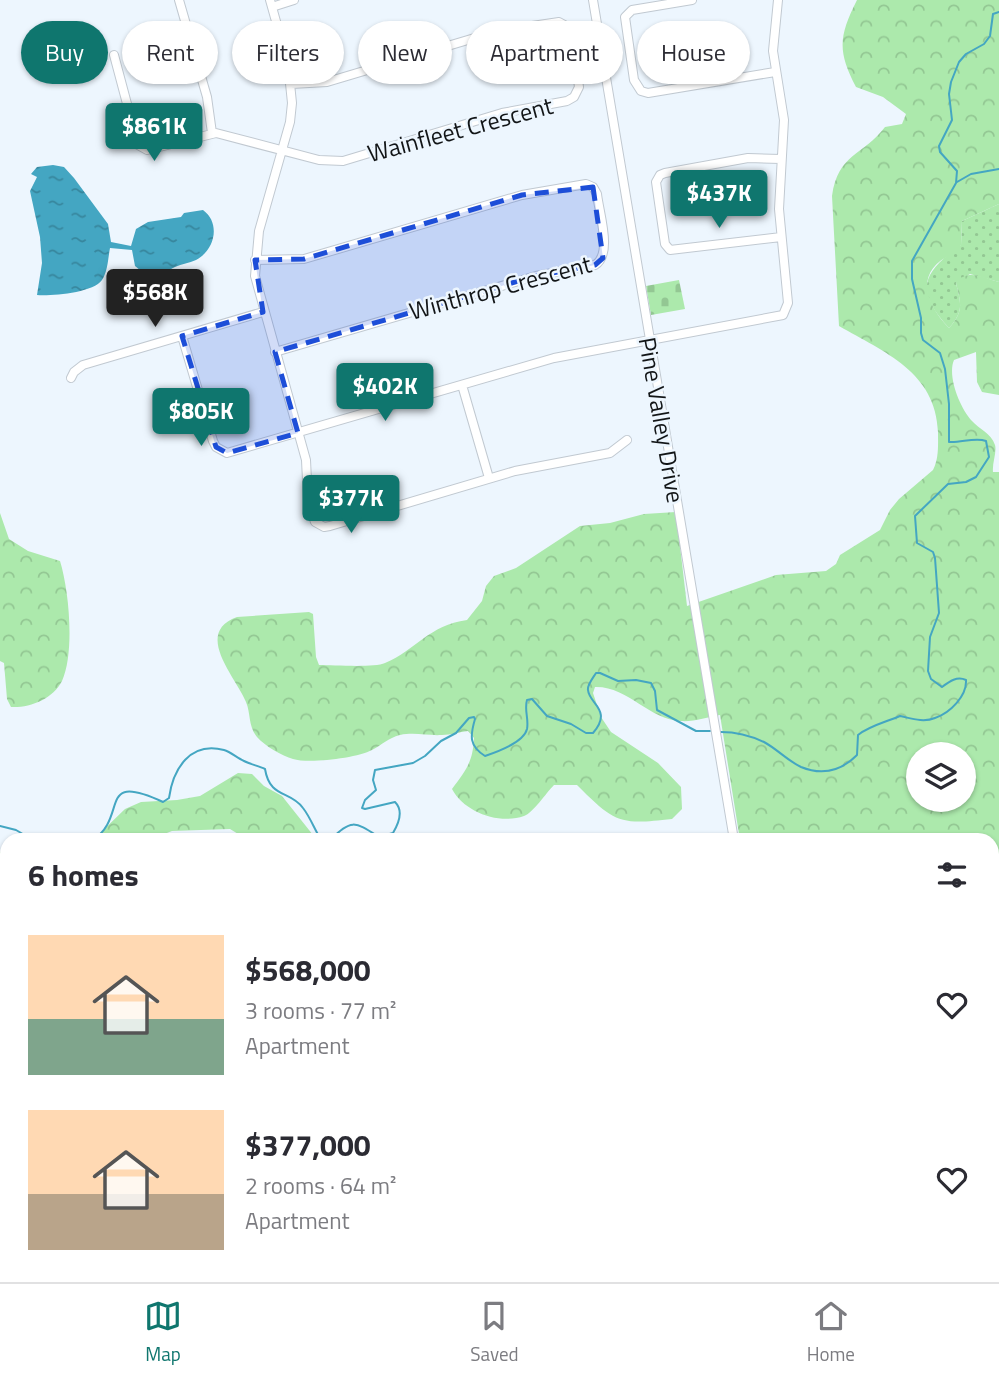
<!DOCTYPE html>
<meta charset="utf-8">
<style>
body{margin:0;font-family:"Titillium Web",sans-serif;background:#f2f2f3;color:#2b2b33;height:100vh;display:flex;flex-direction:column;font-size:26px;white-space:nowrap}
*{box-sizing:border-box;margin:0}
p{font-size:23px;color:#7c7c81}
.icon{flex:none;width:38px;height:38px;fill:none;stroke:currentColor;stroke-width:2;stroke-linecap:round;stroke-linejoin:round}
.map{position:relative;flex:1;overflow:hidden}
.panel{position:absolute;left:0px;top:833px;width:999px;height:450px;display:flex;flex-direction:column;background:#fff;border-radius:21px 21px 0 0;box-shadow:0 2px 5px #0004}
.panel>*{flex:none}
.hud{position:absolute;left:21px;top:21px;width:957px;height:63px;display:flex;gap:14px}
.buttons{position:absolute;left:906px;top:742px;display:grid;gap:14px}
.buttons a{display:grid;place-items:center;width:70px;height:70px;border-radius:50%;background:#fff;box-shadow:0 2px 5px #0004;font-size:35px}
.price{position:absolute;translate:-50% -60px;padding:0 16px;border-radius:7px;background:#0f766e;color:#fff;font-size:23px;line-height:46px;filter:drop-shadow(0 2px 4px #0008)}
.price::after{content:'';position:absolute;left:50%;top:42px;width:21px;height:16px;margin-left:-10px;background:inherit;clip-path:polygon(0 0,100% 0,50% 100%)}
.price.current{background:#222;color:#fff}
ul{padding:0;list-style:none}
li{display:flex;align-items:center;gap:21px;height:175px;padding:0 28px}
li span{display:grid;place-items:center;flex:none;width:196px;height:140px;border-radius:0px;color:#555}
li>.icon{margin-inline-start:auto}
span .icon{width:84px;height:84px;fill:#fffc;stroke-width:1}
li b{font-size:30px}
h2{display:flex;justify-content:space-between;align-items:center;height:84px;padding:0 28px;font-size:30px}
.tag{padding:0 24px;border-radius:32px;background:#fff;box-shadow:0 2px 5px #0004;font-size:24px;line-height:63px}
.tag.current{background:#0f766e;color:#fff}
.tabs{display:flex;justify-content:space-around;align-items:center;height:98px;border-top:2px solid #e1e1e2;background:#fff;font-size:19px;color:#7c7c81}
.tabs a{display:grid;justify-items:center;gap:4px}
.tabs .current{color:#0f766e}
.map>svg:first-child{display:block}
</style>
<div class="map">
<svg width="999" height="1282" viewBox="0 0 999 1282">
<defs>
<pattern id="grass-dots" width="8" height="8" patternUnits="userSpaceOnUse" patternTransform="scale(1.75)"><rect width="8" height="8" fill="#ace9ac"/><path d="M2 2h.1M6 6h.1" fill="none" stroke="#93c793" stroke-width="1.8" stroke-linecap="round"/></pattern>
<pattern id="forest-crowns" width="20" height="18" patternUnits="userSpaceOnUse" patternTransform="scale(1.75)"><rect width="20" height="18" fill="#ace9ac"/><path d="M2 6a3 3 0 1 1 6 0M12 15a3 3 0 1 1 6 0" fill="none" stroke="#93c793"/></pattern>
<pattern id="cemetery-stones" width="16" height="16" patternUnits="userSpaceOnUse" patternTransform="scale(1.75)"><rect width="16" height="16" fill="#ace9ac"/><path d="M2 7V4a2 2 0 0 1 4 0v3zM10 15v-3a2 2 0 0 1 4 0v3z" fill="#93c793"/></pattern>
<pattern id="water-ripples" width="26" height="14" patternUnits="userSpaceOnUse" patternTransform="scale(1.75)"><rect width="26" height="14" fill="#44a6c2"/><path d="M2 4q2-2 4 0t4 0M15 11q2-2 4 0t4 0" fill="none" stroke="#37869d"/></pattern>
</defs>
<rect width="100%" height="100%" fill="#edf6fe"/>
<path fill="url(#grass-dots)" d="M999,204V282L970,274L956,283C961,304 964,311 949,328C914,290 922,273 961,245L962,221Z"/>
<path fill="url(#forest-crowns)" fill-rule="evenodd" d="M857,0H999V204L962,221L961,245L957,252C915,268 922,300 949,328C964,311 961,304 956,283C967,268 984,278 999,282V395L982,392L977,382L976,352L954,360C947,376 960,408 972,421C979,429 991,433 995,445C997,452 992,463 993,472H999V1282H817L816,1276H992V840H740L720,715C708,717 693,722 681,721C649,720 628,686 595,687L593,693L601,717L611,732L658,763L681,787L682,809L672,819C619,825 615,823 577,785H554C546,793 533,813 524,816C499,825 464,812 452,789C466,770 473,762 474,738L468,731C459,732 451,735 442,735C428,736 415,732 400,735C388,738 382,745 372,750C357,758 309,764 293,759C282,756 265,746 257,737C248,726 251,714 246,702C236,677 193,633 237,617L309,612L313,614L316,657L319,665C333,665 374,668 385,663C416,650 429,625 467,620L482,601L486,586L494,576L516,568L580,526L610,523L644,514L676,512L687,606L776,575L826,571L836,564L840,555L880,530L890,510L899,499L933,470C939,458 938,446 938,432C936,372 884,352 839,326L832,196C838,153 863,156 885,127L902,124L906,114L883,97L856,87C837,51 839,36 857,0ZM919,754H964V800H919Z
M0,513L9,539L28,551L60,561C69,590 75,652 62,681C53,699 30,708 11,707L7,699L4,663L0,661Z
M238,773L252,774L264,786L282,796L317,840H248L230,829L172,831L149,840H93L125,809L141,802L177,800L200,796Z
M7,851V933L0,946V852Z
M123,1276H458L465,1282H126Z
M535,1276H705L709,1282H514Z"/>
<path fill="url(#cemetery-stones)" d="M679,280L685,309L651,315L646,286Z"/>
<path fill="url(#water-ripples)" d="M53,165L64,167L74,178L108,224L111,242L131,246L136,229L148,222L181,217L184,213L203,210C221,223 215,250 196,260C189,263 182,264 175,267C168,270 162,276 154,276C146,276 141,271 135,266L132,250L110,248C108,258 108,271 102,280C93,293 52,296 37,295L42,263L40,237L30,191L37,177L31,174L37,167Z"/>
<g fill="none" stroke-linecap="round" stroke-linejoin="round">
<path stroke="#44a6c2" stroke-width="2" d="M957,182L971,174L999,169
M721,732C737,732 749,735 764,742C777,749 788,761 801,767C823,776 842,770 857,755L858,735C869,726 886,722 900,716C910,718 923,723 935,718C950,713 967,696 966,680C957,676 950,681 942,687L931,679L928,671L930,637L939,613L935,558L933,552L917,543L915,516L948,484L966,482L976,477L989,457L986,441C975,437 961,443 949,442V404L945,369L940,353L923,340L921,333V318L912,279V261L956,183L957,171L940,152L939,146L952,120L949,94L951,82L959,62L966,54L984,44L990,36L993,14L999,12
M0,826L16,830L33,840
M93,840C129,816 96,771 163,802L169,798C173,769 190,741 224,750C231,752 237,758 244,761C250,764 258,766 265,769C270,799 290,790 303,808C310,817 314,828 320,838L324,840
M330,840C352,819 354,821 379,837L393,833C399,823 404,811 395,802L365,809L362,808L365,800L376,790L373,780L375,770L413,763L425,756L441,741L456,733L469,718L474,717L475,719C470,736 469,746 485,756C497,752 524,742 527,729C529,719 524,710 527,700L532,699L547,716L571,724L586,733H593C613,710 589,704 588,690C587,685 593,678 596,673H600L618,681L636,680L651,683L655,691L657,710L696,731H710"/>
<g stroke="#c1c9d1" stroke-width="10">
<path id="minor" d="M179,0L207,97L212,133
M270,0L288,64L292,103L290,122L259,231L255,276L306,460L308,501L315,522L324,527L330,526L515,471L610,453L627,440
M593,0L734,840
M692,0L632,10L625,17L634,80L641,91L648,93L775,72
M272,7L294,0
M114,55L138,145L147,150L216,133L319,160L343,161L502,113L567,101L574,97L579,87L571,33L568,27L559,22L498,31L327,82L291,84
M781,159L748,158L665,173L660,175L656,182L665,244L670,250L781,237
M255,260L304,259L522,195L586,184L593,187L597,194C599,213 613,254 595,265L536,276L275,352
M182,336L213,441L216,447L227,453L554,358L783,315L788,303L779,209L784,120L773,51L778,0
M71,378L74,372L83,365L263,312
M462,385L489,478
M992,1069L999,1067
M992,1146L999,1194
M992,1214L999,1213
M805,1276L806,1282"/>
</g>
<use href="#minor" stroke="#fff" stroke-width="8"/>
</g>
<path fill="#1d4ed8" fill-opacity="0.2" stroke="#1d4ed8" stroke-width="5" stroke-dasharray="14 9" stroke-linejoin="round" d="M593,187L603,258L595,265L536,276L275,352L298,433L227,453L216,447L182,336L263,312L255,260L304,259L522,195Z"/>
<g text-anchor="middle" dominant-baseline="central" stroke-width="5" stroke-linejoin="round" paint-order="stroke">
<g font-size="24" fill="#121517" stroke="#edf6fe">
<text transform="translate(460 129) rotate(-15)">Wainfleet Crescent</text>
<text transform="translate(500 287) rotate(-15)">Winthrop Crescent</text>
<text transform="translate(662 420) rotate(80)">Pine Valley Drive</text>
</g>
</g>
</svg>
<div class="buttons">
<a><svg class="icon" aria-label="layers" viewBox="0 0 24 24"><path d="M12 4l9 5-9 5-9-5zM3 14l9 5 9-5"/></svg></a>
</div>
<b class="price" style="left:154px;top:163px">$861K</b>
<b class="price" style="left:719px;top:230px">$437K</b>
<b class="price current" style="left:155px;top:329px">$568K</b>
<b class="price" style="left:385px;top:423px">$402K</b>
<b class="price" style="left:201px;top:448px">$805K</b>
<b class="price" style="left:351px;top:535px">$377K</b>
<div class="hud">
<a class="tag current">Buy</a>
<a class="tag">Rent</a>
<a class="tag">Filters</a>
<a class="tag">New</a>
<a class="tag">Apartment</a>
<a class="tag">House</a>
</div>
<section class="panel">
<h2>6 homes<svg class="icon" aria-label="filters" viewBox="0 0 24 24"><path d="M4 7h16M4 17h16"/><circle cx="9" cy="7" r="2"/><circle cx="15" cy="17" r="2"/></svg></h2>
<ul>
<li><span style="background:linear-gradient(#ffd9b3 60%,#7fa58c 0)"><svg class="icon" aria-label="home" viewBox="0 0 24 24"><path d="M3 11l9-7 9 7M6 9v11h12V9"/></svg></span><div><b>$568,000</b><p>3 rooms · 77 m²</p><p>Apartment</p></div><svg class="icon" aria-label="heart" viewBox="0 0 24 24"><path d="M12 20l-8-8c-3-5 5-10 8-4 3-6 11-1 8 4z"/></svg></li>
<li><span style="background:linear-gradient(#ffd9b3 60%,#b9a48a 0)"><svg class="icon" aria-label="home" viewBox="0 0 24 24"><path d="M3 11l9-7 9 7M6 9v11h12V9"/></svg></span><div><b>$377,000</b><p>2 rooms · 64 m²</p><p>Apartment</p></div><svg class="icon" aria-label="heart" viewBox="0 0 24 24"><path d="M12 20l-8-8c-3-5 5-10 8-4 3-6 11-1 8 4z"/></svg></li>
</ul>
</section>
</div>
<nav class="tabs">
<a class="current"><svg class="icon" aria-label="map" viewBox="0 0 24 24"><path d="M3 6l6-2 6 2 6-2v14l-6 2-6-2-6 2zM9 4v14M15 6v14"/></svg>Map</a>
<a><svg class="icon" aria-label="saved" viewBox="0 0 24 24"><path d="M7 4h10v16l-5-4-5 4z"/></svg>Saved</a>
<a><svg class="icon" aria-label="home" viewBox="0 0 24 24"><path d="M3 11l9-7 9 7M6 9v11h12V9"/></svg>Home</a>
</nav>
